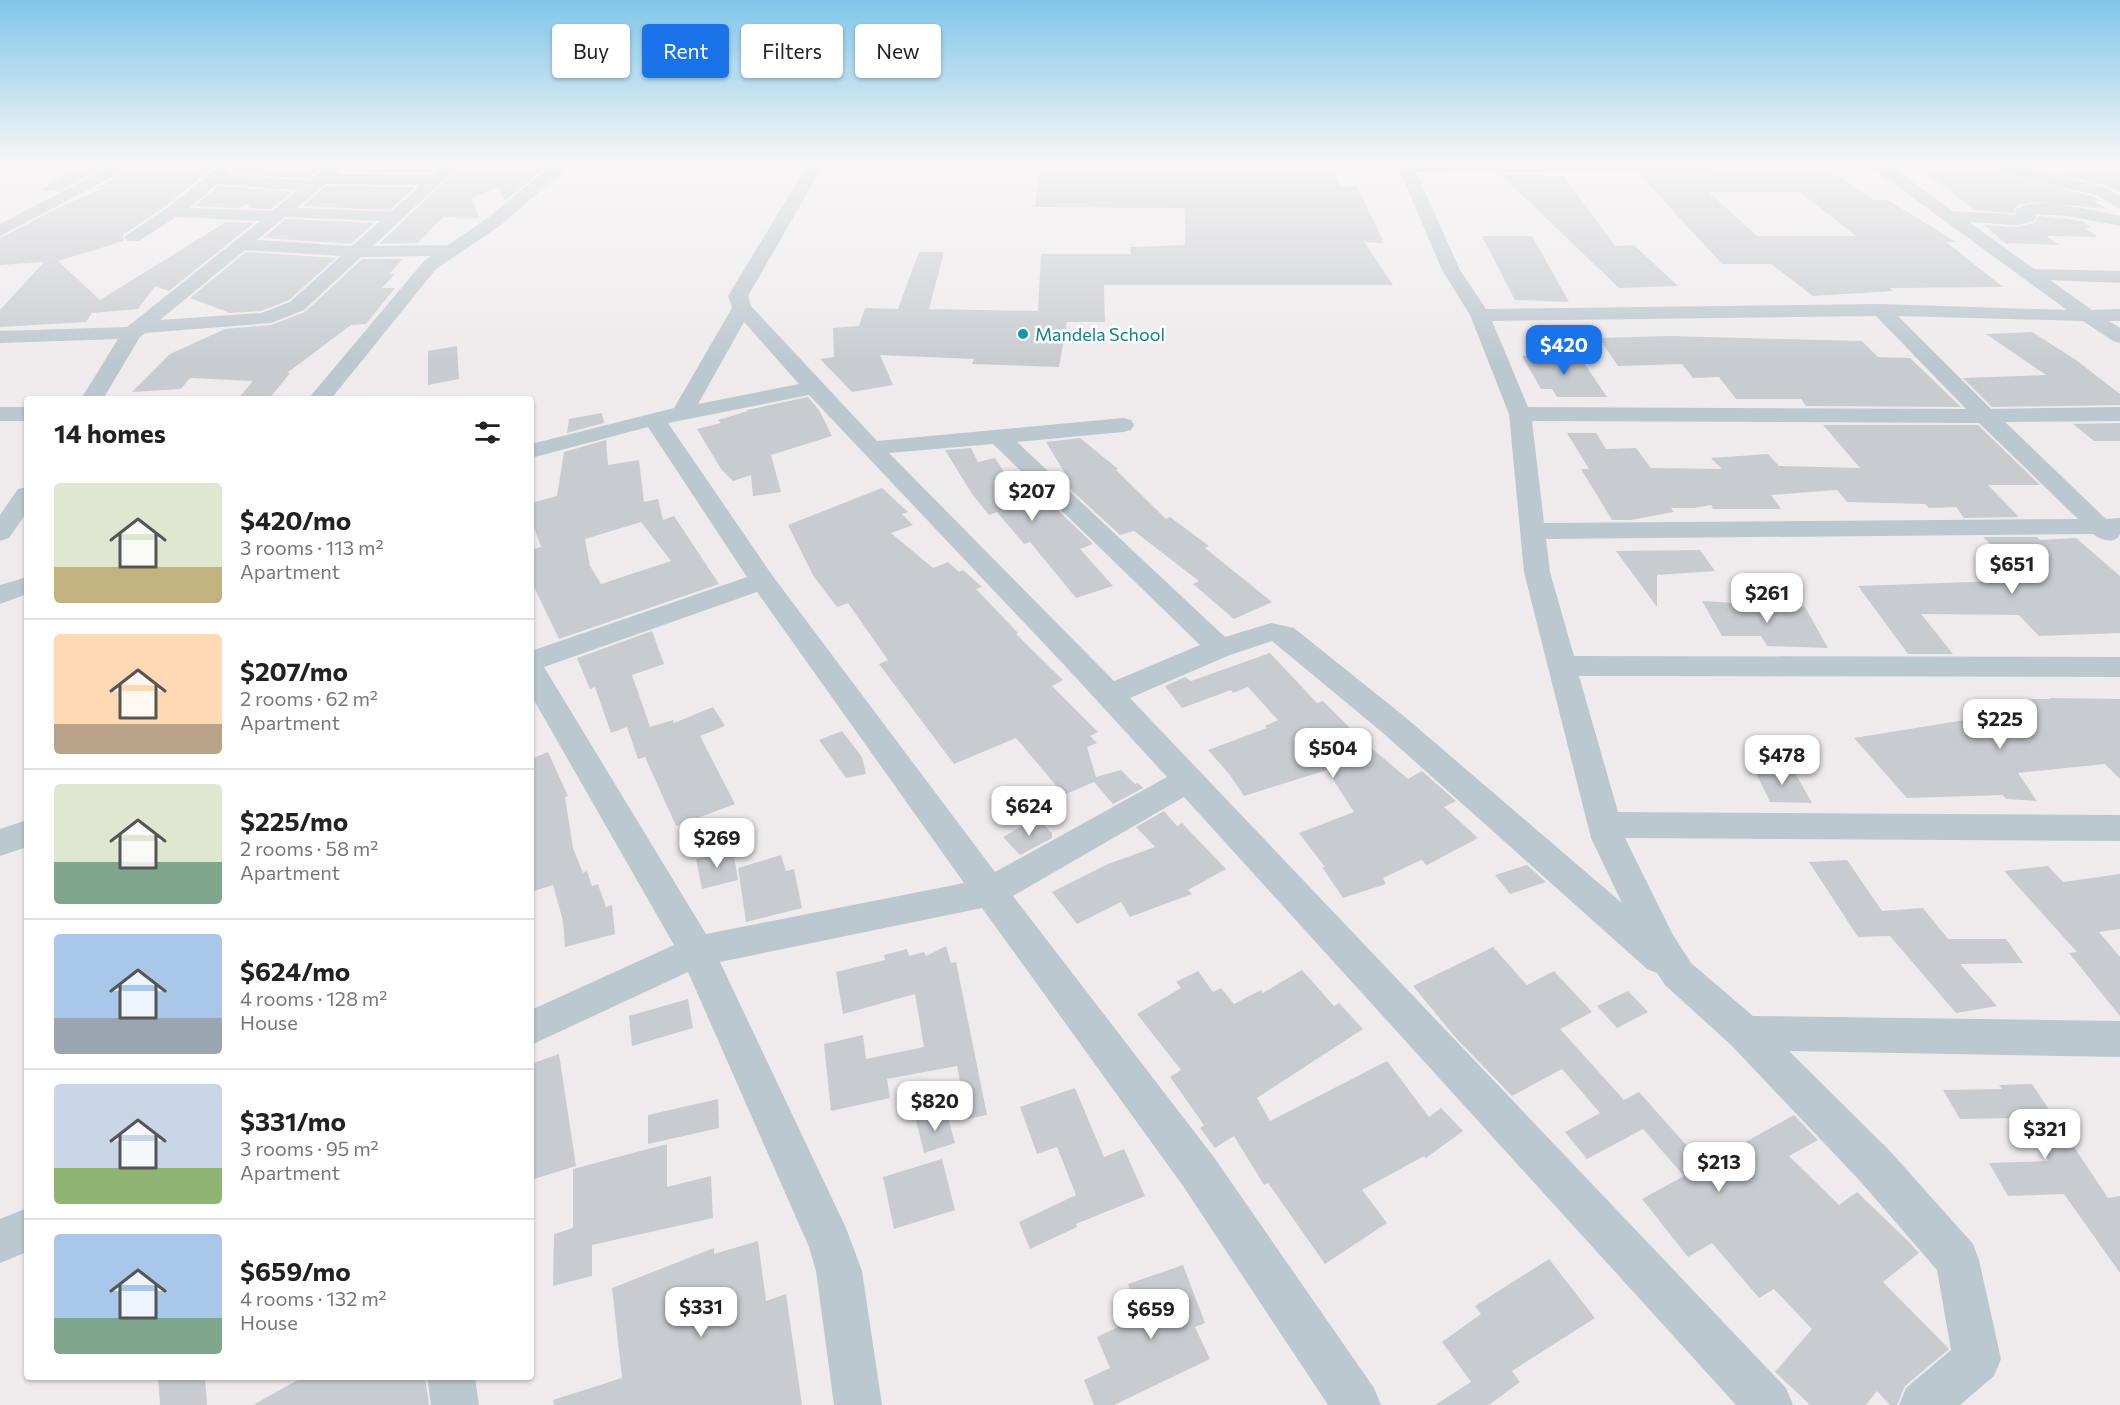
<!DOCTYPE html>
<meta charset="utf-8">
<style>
body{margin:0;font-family:Commissioner,sans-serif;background:#f6f6f6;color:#222;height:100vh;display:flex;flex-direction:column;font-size:22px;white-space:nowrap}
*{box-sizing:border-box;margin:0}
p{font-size:20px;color:#767676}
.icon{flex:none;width:33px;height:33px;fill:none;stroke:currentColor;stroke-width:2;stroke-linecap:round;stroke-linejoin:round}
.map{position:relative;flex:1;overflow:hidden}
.details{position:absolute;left:24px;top:396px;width:510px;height:984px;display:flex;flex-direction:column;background:#fff;border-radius:6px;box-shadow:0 2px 4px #0004}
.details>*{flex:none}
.hud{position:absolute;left:552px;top:24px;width:570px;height:54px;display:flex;gap:12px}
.price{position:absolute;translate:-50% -51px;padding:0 14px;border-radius:12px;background:#fff;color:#222;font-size:20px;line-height:39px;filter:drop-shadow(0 2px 3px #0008)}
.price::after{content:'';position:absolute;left:50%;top:36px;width:18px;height:14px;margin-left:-9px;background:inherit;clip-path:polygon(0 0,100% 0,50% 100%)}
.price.on{background:#1a73e8;color:#fff}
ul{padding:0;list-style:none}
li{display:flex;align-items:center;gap:18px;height:150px;padding:0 30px}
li+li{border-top:2px solid #e0e0e0}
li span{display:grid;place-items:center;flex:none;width:168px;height:120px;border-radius:6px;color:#555}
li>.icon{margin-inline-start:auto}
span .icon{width:72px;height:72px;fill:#fffc;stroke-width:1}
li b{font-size:26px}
h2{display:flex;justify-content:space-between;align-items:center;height:72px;padding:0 30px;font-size:26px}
.pill{padding:0 21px;border-radius:6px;background:#fff;box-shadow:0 2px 4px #0004;font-size:21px;line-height:54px}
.pill.on{background:#1a73e8;color:#fff}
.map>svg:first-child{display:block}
</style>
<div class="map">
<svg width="2120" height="1405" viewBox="0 0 2120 1405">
<rect width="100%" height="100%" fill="#efebec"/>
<path fill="#c8ccd1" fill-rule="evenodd" d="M107,164H110L61,190L41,191L76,165Z
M139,164H218L166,206L123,235L124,241L58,261L100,300L226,222L254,223L169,291L155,286L138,309L92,313L86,322L0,327V310L44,262L0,265V238L62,206L104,188L95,189Z
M242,164H326L308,179L233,173Z
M350,164H439L430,173L343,172Z
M463,164H549L505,201L498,187L472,198L479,218L443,217L418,243L379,244Z
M1040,164H1202L1203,172H1334L1339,186H1357L1384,243L1364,242L1393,285H1104L1105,322H1067L1059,367L972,364L974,359L880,355L893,385L852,392L820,359L834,357L833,328L859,326L865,308L898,309L919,252H944L929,309L1038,311L1041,254H1131L1130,247L1185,245V208L1035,207Z
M1921,169L1988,170L2095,197L2102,201H2095L2107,209L2034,202L2021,204L2014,209L2013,213L1974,210Z
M2120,171V193L2108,186L2051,172Z
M1833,172L1874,200H1888L1956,242H1946L2003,287L1890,288L1893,291L1813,296L1771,264H1722L1638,173ZM1709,192H1800L1856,236H1757Z
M1500,174L1564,176L1615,246L1634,245L1678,286L1619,288Z
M218,186L292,192L271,209L248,208L250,204L238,208L195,206Z
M326,186L415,187L390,210L303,206Z
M2039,216L2082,221L2092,228H2085L2098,237L2046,236L2059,245L2005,243L1984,225L2016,227L2034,223Z
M286,219L374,223L351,244L263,238Z
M1482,236H1532L1569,302L1515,300Z
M246,252L336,258L289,300L261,311L230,313L190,298Z
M362,259H403L389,274H395L382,288H395L366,324L351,325L287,373H290L269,399H238L253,381L190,378L181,389L132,392L170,354L225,329L271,325L305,312Z
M2032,332L2076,360L2120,394V405L1992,407L1963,378L2046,375L1986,334Z
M1668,336L1862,341L1878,357L1910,358L1961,407L1806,406L1801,399H1736L1719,377L1693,378L1682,364L1618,366L1599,338Z
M457,346L459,379L428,385V351Z
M1522,356L1580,357L1607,397H1557L1552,389H1541Z
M808,397L819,410L832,436L771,455L781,492L753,496L751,475L733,481L721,469L697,429L721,423L718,420L748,411L747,410Z
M602,413L604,423L567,433L569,419Z
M2120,423V441H2094L2073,424Z
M1823,425H1978L2040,485H1988L2019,517L1964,518L1956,507L1929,508L1925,504L1847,502L1837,490L1771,495L1781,509H1713L1711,505L1694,508H1671L1674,512L1631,520H1612L1581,469H1589L1567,433H1596L1606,449L1636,448L1651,468L1722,469L1711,458L1768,454L1779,466L1860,468Z
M1080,438L1118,469L1116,470L1166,519L1170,517L1209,546L1205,548L1272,602L1234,619L1193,584L1199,581L1134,531L1120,535L1058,478L1066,475L1046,442Z
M606,440L608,465L639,460L644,502L658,499L663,520L674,516L719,584L559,639L531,581V550L541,547L531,519V503L557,496L564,452ZM641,522L671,561L601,584L590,566L585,539Z
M971,448L978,462L995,458L1016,490L1032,485L1093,544L1080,549L1113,586L1076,598L1030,542L1024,544L997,512L989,515L972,494L945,450Z
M882,488L908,512L902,514L913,525L891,533L933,568L948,562L959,572L963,570L982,587L976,589L1018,633L1016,634L1063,680L1052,686L1098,732L1090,736L1097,743L1087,747L1096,777L1121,770L1135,784L1138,783L1143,788L1113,804L1094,782L1064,795L1016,738L954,764L879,664L888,660L848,603L837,607L814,577L788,525Z
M1983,537H2037L2040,540L2076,538L2120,576V633L2039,636L2019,615L1921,614L1953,654H1908L1858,586L2027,580Z
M1700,550L1715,571L1657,575V607L1616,551Z
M1702,601L1805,607L1828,648L1767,646L1761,636H1722Z
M652,631L664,664L632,675L650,727L673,720L674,723L713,707L725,726L700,736L735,804L676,826L645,757L638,759L627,727L611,733L595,687L590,689L577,658Z
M1270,653L1317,703L1323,701L1361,739L1408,779L1422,771L1456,801L1444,807L1478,838L1427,865L1421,860L1383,878L1386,884L1343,898L1322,867H1325L1299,833L1354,812L1327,770L1244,796L1230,775L1208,750L1267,728L1265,726L1278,720L1248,687L1233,693L1231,690L1182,708L1165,686L1185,677L1191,681Z
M2049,698L2120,699V779L2105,764L2018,773L2037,801L2006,799L2003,795L1907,798L1854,738L1965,720L1975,732L2035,731L2009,699H2050Z
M842,731L862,757L866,774L846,778L819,740Z
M548,752L568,796L565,797L573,848L583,873L587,871L592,886L598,884L606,907L612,905L615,934L565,947L563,921L553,885L531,892V759Z
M1754,769L1794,771L1812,803L1770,802Z
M1164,811L1177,826L1182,823L1226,869L1188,890L1192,894L1130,917L1121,902L1077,924L1052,892L1108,864L1155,847L1136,827Z
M1036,818L1052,833V838L1020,855L1003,837Z
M733,850L738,880L702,889L696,859Z
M781,855L786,871L794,869L802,908L746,922L738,868Z
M1847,860L1882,911L1923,908L1948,939H2006L2023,963L1960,964L1997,1006L1956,1013L1890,936L1858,937L1809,862Z
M1527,865L1546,882L1510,894L1495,875Z
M2048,866L2063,882L2120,874V929L2099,932L2120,957V1016L2069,953L2077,952L2004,871Z
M946,946L951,963L956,962L987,1115L967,1119L957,1066L887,1079L890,1098L831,1111L824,1044L863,1035L866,1059L924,1047L915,994L843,1014L836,972L885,960L884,955L907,949L909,956L924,952L926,956Z
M1493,947L1527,985L1554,971L1592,1012L1560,1029L1624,1100L1639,1092L1704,1165L1794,1115L1818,1140L1789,1156L1839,1205L1857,1192L1911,1244L1919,1253L1883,1282L1949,1349L1905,1386L1897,1405H1890L1877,1391L1866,1405H1810L1775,1372L1812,1329L1774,1289L1759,1298L1712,1243L1688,1257L1642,1199L1684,1176L1643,1129L1587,1159L1565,1132L1600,1113L1562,1069L1512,1096L1456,1038L1413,986Z
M1302,970L1334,1006L1339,1003L1363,1029L1257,1098L1270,1121L1387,1061L1429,1117L1441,1108L1463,1131L1426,1158L1424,1156L1362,1190L1387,1223L1325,1264L1268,1183L1264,1185L1234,1136L1215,1148L1200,1128L1204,1125L1170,1077L1181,1070L1137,1014L1181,988L1176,982L1198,971L1213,992L1221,988L1234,1004L1261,990L1263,993Z
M1628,991L1648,1012L1617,1028L1597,1006Z
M688,999L693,1028L632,1046L629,1016Z
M559,1054L576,1166L531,1180V1064Z
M2032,1084L2108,1198L2120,1196V1273L2064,1194L2008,1196L1989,1163L2049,1161L2020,1118L1960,1119L1943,1090L2002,1089L1999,1085Z
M1075,1088L1104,1157L1124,1149L1145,1196L1076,1224L1077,1227L1030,1249L1019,1222L1076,1195L1057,1147L1037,1154L1020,1107Z
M718,1099L719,1128L648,1144V1115Z
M946,1111L955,1143L924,1153L916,1120Z
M667,1144V1187L711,1176L713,1218L592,1245V1276L553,1286L554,1234L573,1228V1169Z
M942,1159L955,1210L894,1229L883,1177Z
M758,1241L766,1301L786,1294L802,1405H554L553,1400L622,1378L612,1288L714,1248V1254Z
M1549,1259L1595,1318L1512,1371L1520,1382L1489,1405H1435L1471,1382L1442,1342L1481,1314L1475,1306Z
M1183,1265L1205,1323L1195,1327L1210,1359L1114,1405H1094L1084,1380L1110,1368L1097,1337L1139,1317L1128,1284Z
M158,1377H205L207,1405H160Z
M303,1377H425L429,1405H253Z"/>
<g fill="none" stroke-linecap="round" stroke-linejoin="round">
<path fill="#bcc8cf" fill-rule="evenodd" d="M116,164H137L0,236V224Z
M222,164H240L228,175L309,181L330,164H348L337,174L431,175L443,164H461L373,246L448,245L489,217L553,164H571L501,225L436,269L331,399H308L424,261L431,256L361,257L304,310L271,323L145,333L140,337L103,399H81L118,339L0,343V331L127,327L260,221L176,217L139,241H127L124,237L167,208ZM217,184L298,190L272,211L189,208ZM325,184L421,185L391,212L297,208ZM285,217L380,221L352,246L257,240ZM245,250L341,256L290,302L261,313L160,320Z
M808,164H824L748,296L751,306L877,441L1123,418L1131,420L1134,425L1131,430L1123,432L1017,442L1225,637L1271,623L1294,628L1405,717L1622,903L1591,838L1524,572L1509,414L1470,315L1442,270L1397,164H1888L1953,211L2016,215L2015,211C2027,194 2100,212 2120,216V226L2068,216L2035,214L2037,217L2034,221L2016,225L1969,222L2034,269L2120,271V283L2050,280L2092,310L2120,309V321H2109L2120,328V343L2113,341L2083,321L1898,316L1991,409L2120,407V421L2005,422L2106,519L2120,518C2120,523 2120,530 2120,534C2115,545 2100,540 2093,534L1546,539L1550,572L1574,656L2120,657V677L1579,676L1618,812L2120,815V841L1625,838L1673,935L1691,963L1753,1016L2120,1021V1057L1789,1051L1890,1151L1973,1244L1979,1260L2001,1359L1994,1376L1960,1405H1899L1906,1388L1951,1350L1937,1270L1860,1181L1731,1045L1665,985L1657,973L1647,969L1383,733L1272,641L1230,655L1130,698L1786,1388L1793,1405H1736L1184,797L1013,896L1213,1156L1374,1388L1381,1405H1328L1183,1186L982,908L720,962L846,1228L862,1271L882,1405H834L816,1271L809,1247L688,972L531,1045V1010L674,945L531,695V651L747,577L648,427L531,458V444L674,408L732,308L728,296ZM1875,170L2067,310L1881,304L1486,309L1460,270L1416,172ZM1876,316L1966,409L1528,407L1492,321ZM744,322L799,384L698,404ZM809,395L1067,668L1167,777L995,872L772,575L668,423ZM1532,421L1979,423L2078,519L1544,523ZM993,444L1200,645L1114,681L889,453ZM757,592L964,883L706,934L544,667Z
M1983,164H2009L2107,188L2120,196V209L2096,195L2026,179L1985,167Z
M0,407H27V421H0Z
M27,487V512L9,538L0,541V515L18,489Z
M27,577V594L0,604V585Z
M27,820V847L0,856V829Z
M27,1208V1252L0,1263V1219Z
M427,1377H475L479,1405H431Z"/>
</g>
<linearGradient id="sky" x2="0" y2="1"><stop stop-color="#7fc6ea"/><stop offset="0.45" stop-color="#f8f6f6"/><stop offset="1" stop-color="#f8f6f6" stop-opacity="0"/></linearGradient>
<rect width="2120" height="361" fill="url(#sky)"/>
<circle fill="#0f9aa8" stroke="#fff" stroke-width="2" cx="1023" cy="334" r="6"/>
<g text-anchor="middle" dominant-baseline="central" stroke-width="5" stroke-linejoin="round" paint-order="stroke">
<g font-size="18" fill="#0d838f" stroke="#fff" text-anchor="start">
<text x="1035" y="334">Mandela School</text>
</g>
</g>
</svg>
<b class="price on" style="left:1564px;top:376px">$420</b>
<b class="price" style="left:1032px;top:522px">$207</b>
<b class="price" style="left:2012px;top:595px">$651</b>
<b class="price" style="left:1767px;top:624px">$261</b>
<b class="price" style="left:2000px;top:750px">$225</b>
<b class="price" style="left:1333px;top:779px">$504</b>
<b class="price" style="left:1782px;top:786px">$478</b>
<b class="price" style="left:1029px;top:837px">$624</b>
<b class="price" style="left:717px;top:869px">$269</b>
<b class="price" style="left:935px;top:1132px">$820</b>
<b class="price" style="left:2045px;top:1160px">$321</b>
<b class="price" style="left:1719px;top:1193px">$213</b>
<b class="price" style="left:701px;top:1338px">$331</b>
<b class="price" style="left:1151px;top:1340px">$659</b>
<div class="hud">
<a class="pill">Buy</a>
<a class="pill on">Rent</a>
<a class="pill">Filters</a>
<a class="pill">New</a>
</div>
<section class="details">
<h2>14 homes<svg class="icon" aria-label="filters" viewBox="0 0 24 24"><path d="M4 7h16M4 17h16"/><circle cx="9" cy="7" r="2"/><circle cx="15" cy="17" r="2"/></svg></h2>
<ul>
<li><span style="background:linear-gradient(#dfe7d0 70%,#c2b280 0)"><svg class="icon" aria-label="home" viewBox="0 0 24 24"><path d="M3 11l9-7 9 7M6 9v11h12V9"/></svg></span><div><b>$420/mo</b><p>3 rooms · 113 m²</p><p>Apartment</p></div></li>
<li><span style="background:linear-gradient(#ffd9b3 75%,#b9a48a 0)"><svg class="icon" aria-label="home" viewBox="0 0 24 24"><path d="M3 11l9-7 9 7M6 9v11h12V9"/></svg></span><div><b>$207/mo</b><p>2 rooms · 62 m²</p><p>Apartment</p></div></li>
<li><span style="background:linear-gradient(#dfe7d0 65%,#7fa58c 0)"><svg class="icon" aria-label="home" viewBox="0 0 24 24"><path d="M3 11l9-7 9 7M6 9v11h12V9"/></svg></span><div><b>$225/mo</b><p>2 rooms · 58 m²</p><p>Apartment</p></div></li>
<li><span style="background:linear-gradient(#a9c7e8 70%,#9aa5b1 0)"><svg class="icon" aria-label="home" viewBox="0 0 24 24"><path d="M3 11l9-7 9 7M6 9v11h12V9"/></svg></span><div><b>$624/mo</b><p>4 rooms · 128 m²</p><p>House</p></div></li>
<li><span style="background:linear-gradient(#c9d6e8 70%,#8fb573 0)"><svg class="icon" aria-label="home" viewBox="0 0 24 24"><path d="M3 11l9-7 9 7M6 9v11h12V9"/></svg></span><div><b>$331/mo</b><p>3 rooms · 95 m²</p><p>Apartment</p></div></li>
<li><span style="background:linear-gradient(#a9c7e8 70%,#7fa58c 0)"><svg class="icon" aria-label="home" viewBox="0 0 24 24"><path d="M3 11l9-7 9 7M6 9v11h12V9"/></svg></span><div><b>$659/mo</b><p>4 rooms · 132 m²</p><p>House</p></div></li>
</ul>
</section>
</div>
